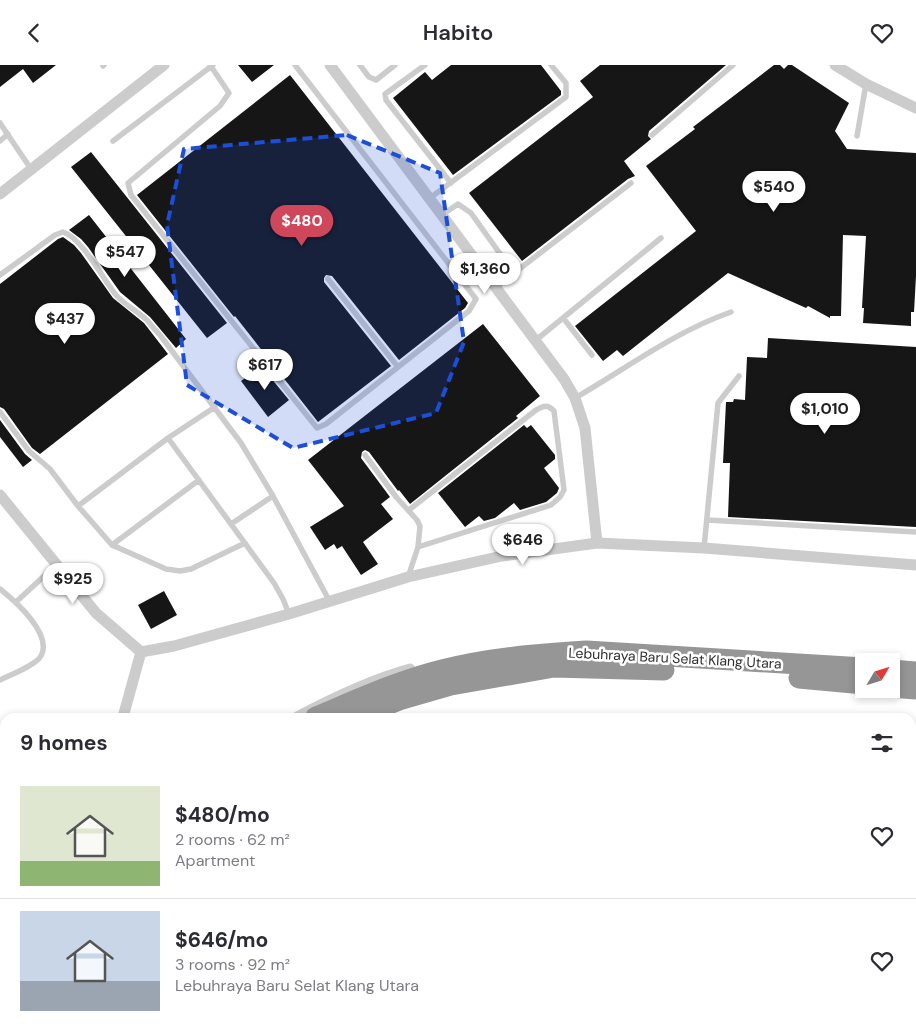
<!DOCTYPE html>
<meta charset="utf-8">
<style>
body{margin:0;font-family:"DM Sans",sans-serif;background:#f7f7f7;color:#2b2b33;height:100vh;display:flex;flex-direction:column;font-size:19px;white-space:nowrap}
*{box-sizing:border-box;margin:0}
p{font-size:16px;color:#7c7c81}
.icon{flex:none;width:28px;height:28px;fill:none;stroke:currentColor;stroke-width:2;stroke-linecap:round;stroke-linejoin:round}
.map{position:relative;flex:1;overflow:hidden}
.drawer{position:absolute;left:0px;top:648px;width:916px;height:321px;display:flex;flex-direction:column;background:#fff;border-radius:15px 15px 0 0;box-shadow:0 2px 8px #0003}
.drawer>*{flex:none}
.needle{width:32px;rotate:52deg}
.tools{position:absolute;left:855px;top:588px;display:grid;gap:10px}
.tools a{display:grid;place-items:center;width:45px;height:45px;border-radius:0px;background:#fff;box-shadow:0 2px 8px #0003;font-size:25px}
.price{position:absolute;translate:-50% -42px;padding:0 11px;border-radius:18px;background:#fff;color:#222;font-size:16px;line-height:32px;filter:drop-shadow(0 1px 2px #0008)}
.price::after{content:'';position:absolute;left:50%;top:30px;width:15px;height:11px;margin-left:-8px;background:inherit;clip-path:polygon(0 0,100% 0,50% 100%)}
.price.on{background:#cf475a;color:#fff}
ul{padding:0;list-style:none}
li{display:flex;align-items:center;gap:15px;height:125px;padding:0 20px}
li+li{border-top:1px solid #e1e1e2}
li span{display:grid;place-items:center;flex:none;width:140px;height:100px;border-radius:0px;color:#555}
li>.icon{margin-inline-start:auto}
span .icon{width:60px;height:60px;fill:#fffc;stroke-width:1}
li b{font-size:21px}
h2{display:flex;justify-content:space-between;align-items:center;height:60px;padding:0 20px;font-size:21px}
header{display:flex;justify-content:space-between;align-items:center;height:65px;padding:0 20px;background:#fff;font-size:22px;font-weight:600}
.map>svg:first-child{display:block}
</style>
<header><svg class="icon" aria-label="back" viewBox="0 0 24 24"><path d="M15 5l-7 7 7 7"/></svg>Habito<svg class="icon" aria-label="heart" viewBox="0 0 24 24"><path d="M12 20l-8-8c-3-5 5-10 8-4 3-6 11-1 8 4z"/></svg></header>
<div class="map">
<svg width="916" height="968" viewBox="0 0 916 968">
<rect width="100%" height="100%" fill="#fff"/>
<path fill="#161616" d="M0,0H56L33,18L23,4L0,22Z
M238,0H274L252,17Z
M451,0H541L561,26V30L453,110L393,33L425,7L432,15Z
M600,0H726L649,66L648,71L651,74L624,96L635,111L628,114L522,196L469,128L593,32L580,16Z
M774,0H780L784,4L788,0H792L849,38L835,66L847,84L916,88V211L914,247H911V261L863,258L864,243H862L866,171L843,170L841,251H830V253L808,241L806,243L728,208L623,291L617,285L603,296L575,261L696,166L646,101L695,64L693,62Z
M290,10L468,238L465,243L399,295L332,211L326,210L324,213V217L391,301L318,357L235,251L234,252L137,130Z
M91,87L227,258L207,273L71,102Z
M89,150L186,274L176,283L150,252L120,227L88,182L81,174L69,165Z
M63,172L74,180L81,188L113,233L144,258L168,289L40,389L32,383L4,344L0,342V219L58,174Z
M483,259L540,331L516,351L518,353L410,439L399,425L398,426L369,387L365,385L362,387L361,393L390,432L381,439L393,454L363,477L378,499L361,510L342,481L337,484L334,479L325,485L310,462L344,441L308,395Z
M768,273L916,282V462L728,452L730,398H723L726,337H733L734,334L745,335L747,292L767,293Z
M261,301L289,335L268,352L241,316Z
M0,355L25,389L32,395L23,402L0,372Z
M524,360L527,363L531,360L555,390V394L544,403L559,423L557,428L546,437L520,445L514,438L495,453L484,456L479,451L465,462L438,428Z
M164,526L177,550L151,564L138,540Z"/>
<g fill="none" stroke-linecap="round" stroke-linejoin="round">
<path stroke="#ccc" stroke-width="5.5" d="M210,0L229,28L220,41L128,118L131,130L317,363L326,359L398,302
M295,0L476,234L469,246L398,302L328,214
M360,0L369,12L376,15L395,0
M425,0L385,29L386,35L451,118
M103,1L104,0
M0,58L31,104
M652,70L733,0
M857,71L866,19
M0,76L8,69
M113,76L213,0
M430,133L566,32V18L551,0
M442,150L458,139L471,148L513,207
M0,210L55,170L63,167C82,173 103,214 116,230C125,240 137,246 147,255C151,260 155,265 160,270L241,378L273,431L330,537
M496,222L631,118
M564,254L592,290
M536,275L661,173
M575,333C627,303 674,267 731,247
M0,347L29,386L50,404L78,441L168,373L274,518L283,534L289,549
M168,373L215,342
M365,390L397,433L417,455L420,461L418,482L408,512
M78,441L112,480L166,504L180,506L191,504L245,478
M409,445L536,345C544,341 547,339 554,346L564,425L560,432L551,440L418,482
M707,455L916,467
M231,459L273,431
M112,480L199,415
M704,483L718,338L739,311
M0,524C15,536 53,569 41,591C36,600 10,610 0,615
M16,537L57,499
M0,780H5
M143,964L146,968
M203,964L207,968
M291,964L295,968
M578,964V968
M626,968L653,965"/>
<path stroke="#ccc" stroke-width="11" d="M330,0L564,314L575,333L585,363L597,478
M835,0L866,19L916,43
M0,129L164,0
M0,430L96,548L141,587L123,652
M141,587L174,581L289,549L408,512L502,491L597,478L704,483L916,500
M297,652C333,633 370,615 410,604
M0,759L5,757
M0,810L3,840L0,854
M742,964V968
M332,968L336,964"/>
<path stroke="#969696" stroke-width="21" d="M891,605L916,607
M799,613L864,619
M891,622L916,624
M316,652C357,635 398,616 442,605C489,593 538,589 586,586L864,603
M357,652L399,635L451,620L554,602L664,605
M0,953L5,947
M20,968L24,964"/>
</g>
<path fill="#1d4ed8" fill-opacity="0.2" stroke="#1d4ed8" stroke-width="4" stroke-dasharray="10 6" stroke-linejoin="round" d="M347,70L440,108L464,277L436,348L293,383L187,320L167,160L184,84Z"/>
<g text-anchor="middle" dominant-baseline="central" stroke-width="5" stroke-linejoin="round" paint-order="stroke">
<g font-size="14" fill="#2f2f2f" stroke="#fff">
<text transform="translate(675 593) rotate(3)">Lebuhraya Baru Selat Klang Utara</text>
</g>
</g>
</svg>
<div class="tools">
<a><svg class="needle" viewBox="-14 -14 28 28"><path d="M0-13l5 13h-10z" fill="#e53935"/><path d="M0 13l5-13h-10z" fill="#7c7c81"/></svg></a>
</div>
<b class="price" style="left:774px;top:148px">$540</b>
<b class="price on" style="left:302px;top:182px">$480</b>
<b class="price" style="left:125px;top:213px">$547</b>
<b class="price" style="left:485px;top:230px">$1,360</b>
<b class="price" style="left:65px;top:280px">$437</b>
<b class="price" style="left:265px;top:326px">$617</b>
<b class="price" style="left:825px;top:370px">$1,010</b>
<b class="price" style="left:523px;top:501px">$646</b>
<b class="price" style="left:73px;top:540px">$925</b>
<section class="drawer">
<h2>9 homes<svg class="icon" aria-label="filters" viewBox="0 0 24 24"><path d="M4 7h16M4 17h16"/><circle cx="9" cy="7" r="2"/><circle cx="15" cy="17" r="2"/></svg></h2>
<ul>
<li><span style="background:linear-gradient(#dfe7d0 75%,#8fb573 0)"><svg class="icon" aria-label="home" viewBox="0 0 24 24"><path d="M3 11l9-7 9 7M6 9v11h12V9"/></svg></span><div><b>$480/mo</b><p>2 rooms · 62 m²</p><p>Apartment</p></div><svg class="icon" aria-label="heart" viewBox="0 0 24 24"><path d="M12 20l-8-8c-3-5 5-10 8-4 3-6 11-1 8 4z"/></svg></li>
<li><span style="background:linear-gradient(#c9d6e8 70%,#9aa5b1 0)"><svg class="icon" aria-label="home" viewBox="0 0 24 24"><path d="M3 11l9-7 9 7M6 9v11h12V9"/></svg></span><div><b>$646/mo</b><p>3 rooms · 92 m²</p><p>Lebuhraya Baru Selat Klang Utara</p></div><svg class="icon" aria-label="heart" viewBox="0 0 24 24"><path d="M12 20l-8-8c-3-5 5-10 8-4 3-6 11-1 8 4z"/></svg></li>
</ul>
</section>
</div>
